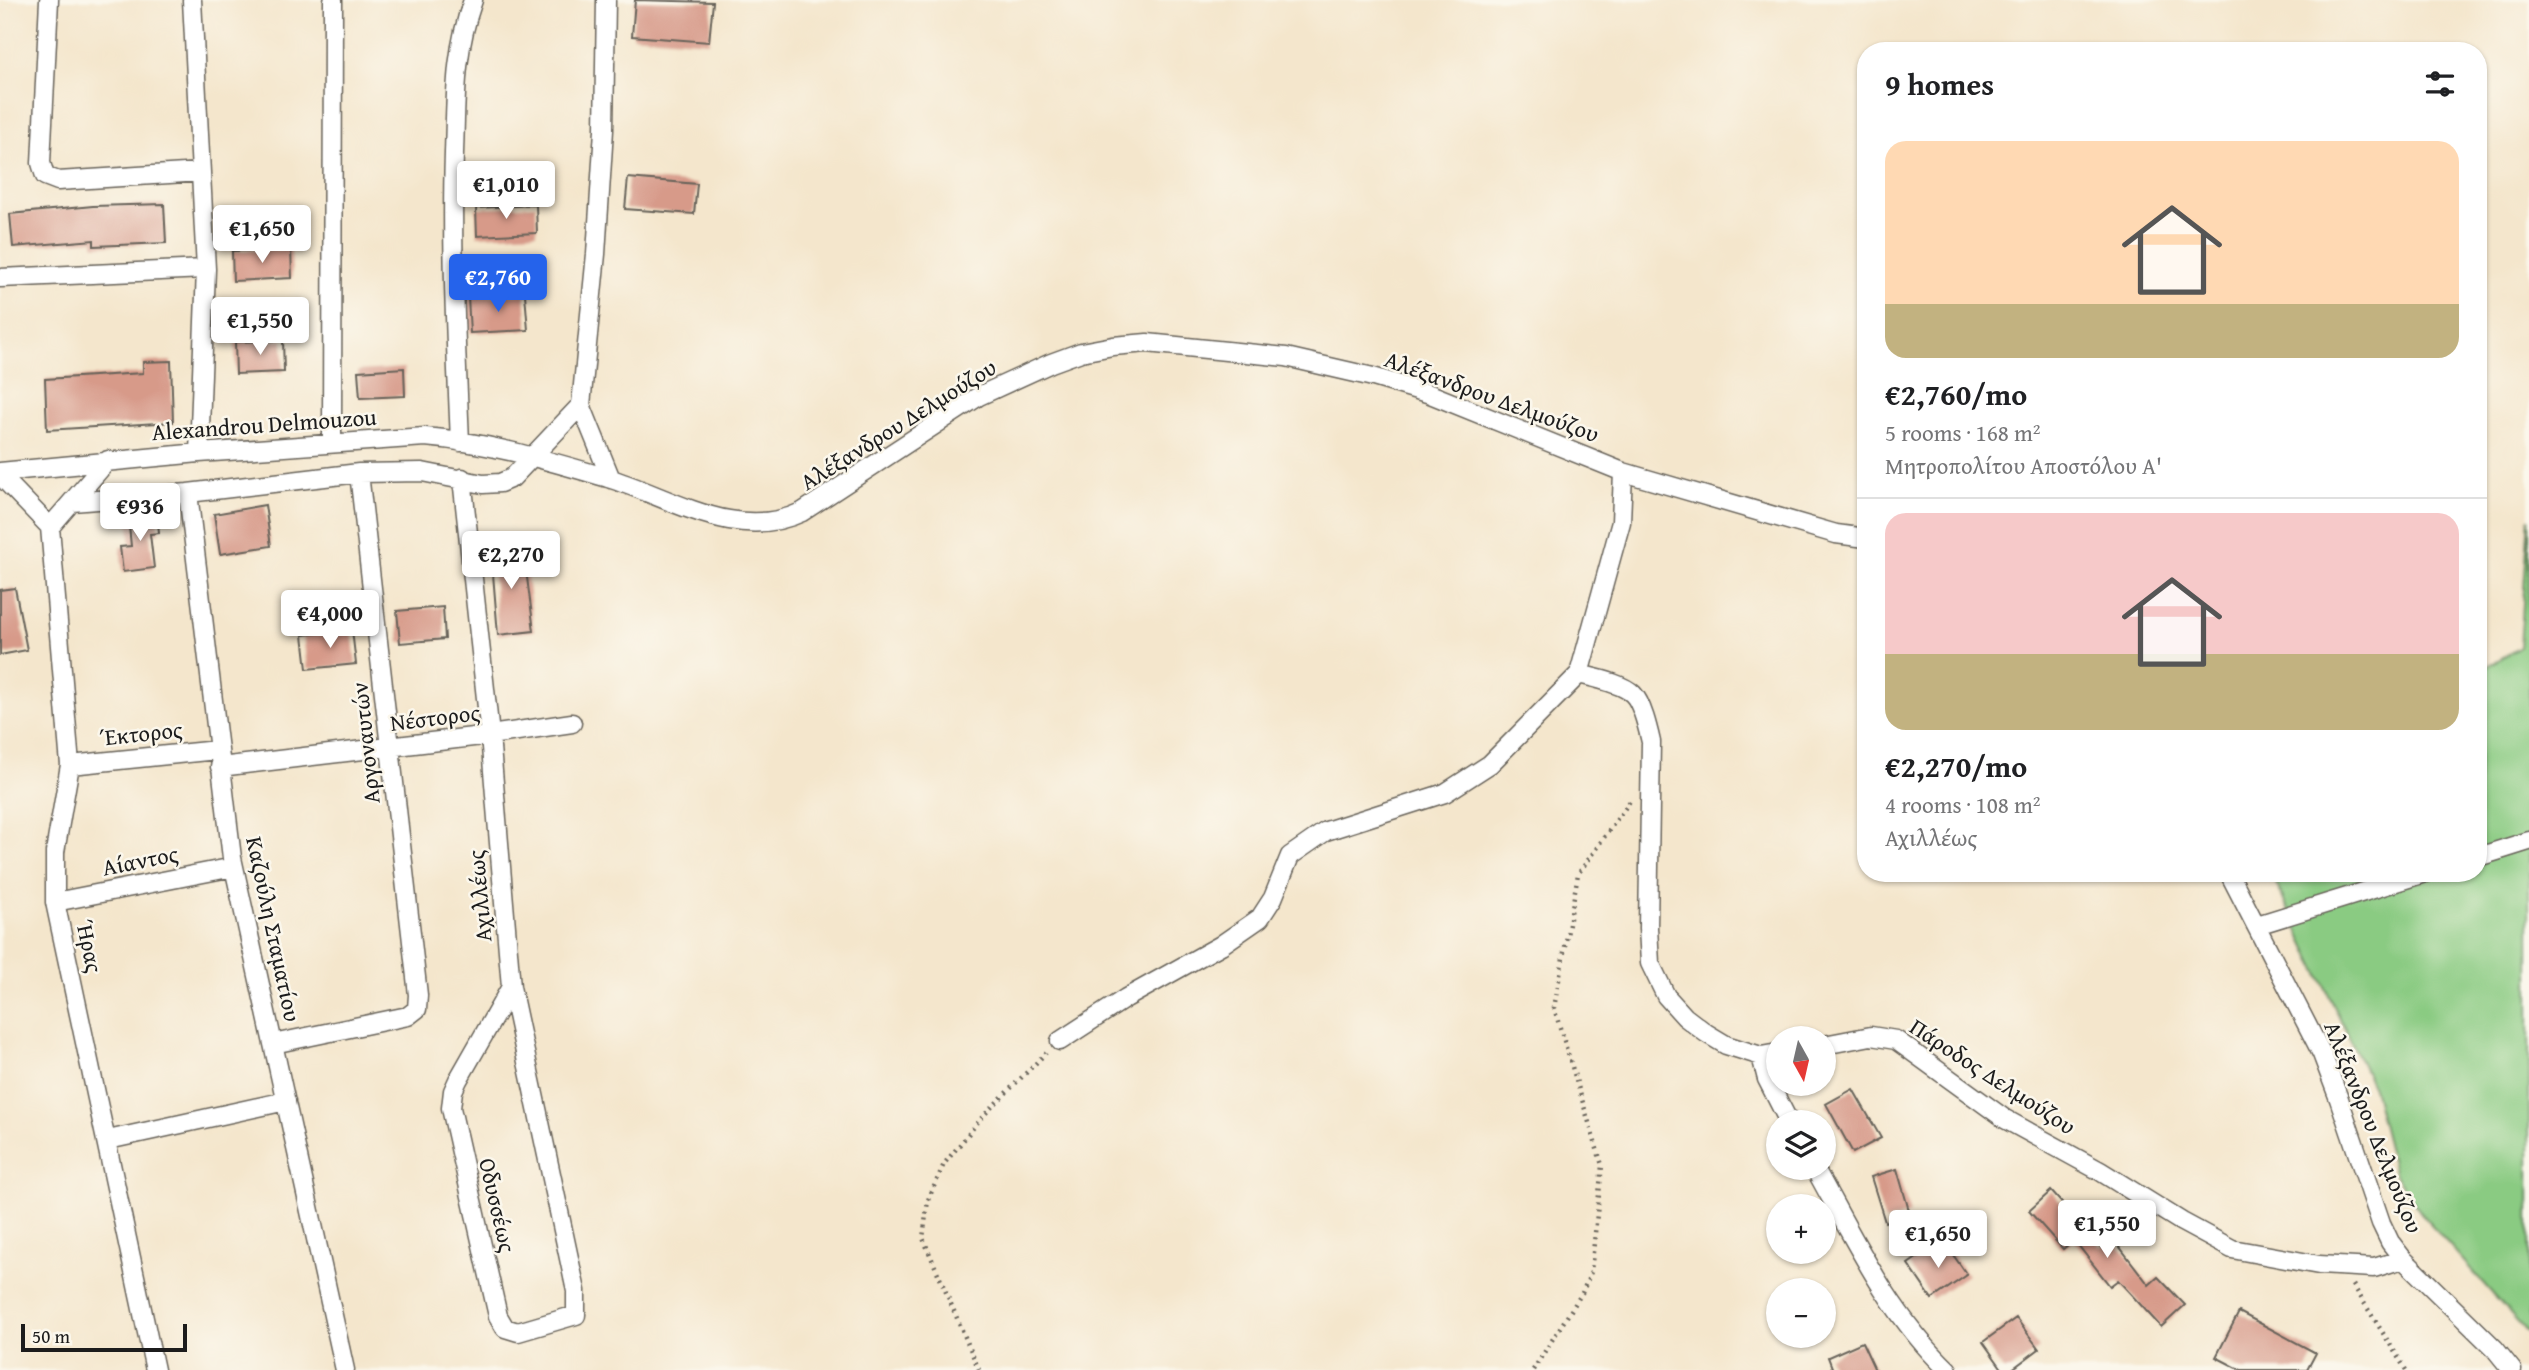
<!DOCTYPE html>
<meta charset="utf-8">
<style>
body{margin:0;font-family:"Gentium Book Plus",serif;background:#f2f2f2;color:#202124;height:100vh;display:flex;flex-direction:column;font-size:26px;white-space:nowrap}
*{box-sizing:border-box;margin:0}
p{font-size:23px;color:#757577}
.icon{flex:none;width:38px;height:38px;fill:none;stroke:currentColor;stroke-width:2;stroke-linecap:round;stroke-linejoin:round}
.map{position:relative;flex:1;overflow:hidden}
.sheet{position:absolute;left:1857px;top:42px;width:630px;height:840px;display:flex;flex-direction:column;background:#fff;border-radius:28px;box-shadow:0 2px 5px #0004}
.sheet>*{flex:none}
.needle{width:46px;rotate:172deg}
.buttons{position:absolute;left:1766px;top:1026px;display:grid;gap:14px}
.buttons a{display:grid;place-items:center;width:70px;height:70px;border-radius:50%;background:#fff;box-shadow:0 2px 5px #0004;font-size:35px}
.scale{position:absolute;left:21px;bottom:18px;width:166px;box-sizing:border-box;padding-left:7px;border:4px solid #1c1c1c;border-top:0;font-size:19px;line-height:24px;white-space:nowrap;color:#1c1c1c;-webkit-text-stroke:5px #fbf7ec;paint-order:stroke}
.price{position:absolute;translate:-50% -60px;padding:0 16px;border-radius:7px;background:#fff;color:#222;font-size:23px;line-height:46px;filter:drop-shadow(0 2px 4px #0008)}
.price::after{content:'';position:absolute;left:50%;top:42px;width:21px;height:16px;margin-left:-10px;background:inherit;clip-path:polygon(0 0,100% 0,50% 100%)}
.price.current{background:#2563eb;color:#fff}
ul{padding:0;list-style:none}
li{display:grid;align-content:center;gap:14px;height:371px;padding:0 28px}
li+li{border-top:2px solid #e0e0e0}
li span{display:grid;place-items:center;height:217px;border-radius:21px;color:#555}
li>.icon{margin-inline-start:auto}
span .icon{width:126px;height:126px;fill:#fffc;stroke-width:1}
li b{font-size:30px}
h2{display:flex;justify-content:space-between;align-items:center;height:84px;padding:0 28px;font-size:30px}
.map>svg:first-child{display:block}
</style>
<div class="map">
<svg width="2529" height="1370" viewBox="0 0 2529 1370">
<rect width="100%" height="100%" fill="#fbf7ec"/>
<filter id="ink" filterUnits="userSpaceOnUse"><feTurbulence type="fractalNoise" baseFrequency=".0143" numOctaves="2"/><feDisplacementMap in="SourceGraphic" scale="14" xChannelSelector="R" yChannelSelector="G"/><feConvolveMatrix kernelMatrix="1 2 1 2 8 2 1 2 1" color-interpolation-filters="sRGB"/></filter>
<filter id="wash" filterUnits="userSpaceOnUse"><feTurbulence type="fractalNoise" baseFrequency=".00686" numOctaves="4" result="noise"/><feDisplacementMap in="SourceGraphic" scale="28" xChannelSelector="R" yChannelSelector="G"/><feGaussianBlur stdDeviation="1.57" result="paint"/><feColorMatrix in="noise" values="0 0 0 0 0 0 0 0 0 0 0 0 0 0 0 0 0 1.4 0 .05"/><feComposite in="paint" operator="in"/></filter>
<g filter="url(#wash)">
<rect width="100%" height="100%" fill="#f4e6cc"/>
<path fill="#8acb82" stroke="#53744f" stroke-width="2" d="M2529,517V1335L2421,1213L2395,1175L2373,1088L2271,873H2478V672L2520,647Z"/>
<g id="blocks">
<path fill="#d79a89" d="M635,0L713,2L709,42L632,36Z
M628,178L697,184L694,214L625,209Z
M164,204L166,243L94,246V240L13,247L10,214L93,206Z
M536,205L537,233L477,236L476,208Z
M291,249L292,278L233,281L232,251Z
M525,294L528,330L470,333L468,297Z
M283,340L284,372L236,374L235,342Z
M171,361L173,422L47,430L45,379L143,373V362Z
M404,368L405,396L360,398L358,371Z
M265,505L271,546L220,554L214,514Z
M157,513L159,533L150,534L154,568L123,572L120,547L131,546L128,516Z
M523,547L534,631L498,635L493,574H491L488,551Z
M15,588L27,650L0,655V590Z
M443,607L445,639L400,643L397,611Z
M352,630L356,664L307,669L303,635Z
M1853,1089L1881,1138L1853,1153L1826,1104Z
M1897,1169L1910,1214L1885,1222L1871,1177Z
M2051,1191L2101,1247L2112,1237L2149,1285L2158,1277L2185,1305L2161,1327L2118,1280L2110,1286L2074,1240L2063,1249L2029,1211Z
M1943,1240L1967,1275L1932,1299L1908,1264Z
M2239,1312L2316,1353L2307,1370H2241L2216,1357Z
M2016,1318L2039,1349L2011,1370H2003L1983,1342Z
M1862,1342L1875,1370H1833L1828,1357Z"/>
</g>
</g>
<g filter="url(#ink)">
<use href="#blocks" fill-opacity="0" stroke="#68635a" stroke-width="2"/>
<g fill="none" stroke-linecap="round" stroke-linejoin="round">
<g stroke="#68635a" stroke-width="21">
<path id="street" d="M49,0L41,163L45,176L58,181L201,172
M192,0L206,269L199,453
M0,278L206,269
M581,405L596,254L604,130L606,0
M460,442C456,345 451,249 454,153C456,97 454,54 473,0
M332,443L333,0
M0,472L199,453L425,437C487,442 549,461 608,478C671,497 736,543 802,512L979,396L1051,363L1081,352L1113,346L1147,343L1286,357L1373,377L1430,394L1623,472L1836,534L1866,538
M0,475L50,527L108,460
M462,478L490,735L511,987L576,1291V1315L518,1332L505,1328L498,1316L451,1108L453,1091L458,1080L511,987
M188,493L232,858L345,1370
M72,502L188,493L359,473L422,472L483,484L500,483L512,478L581,405L611,479
M50,527L70,765L55,852V902L155,1370
M1579,674C1594,678 1622,683 1633,694C1642,703 1648,729 1651,742L1648,928L1650,963L1666,996L1685,1017L1706,1033L1726,1045L1761,1056L1778,1053
M70,765L217,750
M220,767L490,735L572,723
M2478,857L2529,841
M2229,873L2322,1054L2339,1099L2381,1223L2390,1242L2403,1259L2495,1349L2512,1370
M55,902L234,867
M2257,925L2425,873
M1060,1041L1126,998L1221,945L1260,918L1273,898L1290,856L1326,831L1445,793L1490,764L1579,674L1621,522L1623,472
M273,1044L408,1016L417,1009L418,995L359,473
M1824,1045L1871,1036L1896,1040L2005,1119L2100,1171L2182,1222L2232,1249L2319,1265L2374,1268L2403,1259
M1761,1056L1767,1079L1789,1122
M108,1140L286,1101
M1814,1167C1853,1237 1889,1314 1948,1370"/>
</g>
<path stroke="#68635a" stroke-width="4.5" stroke-dasharray="2 5" stroke-linecap="butt" d="M2353,1285L2406,1370
M979,1370L923,1238L928,1200L944,1164L983,1116L1046,1053
M1533,1370L1582,1293L1591,1272L1602,1165L1554,1008L1578,874L1630,801"/>
<use href="#street" stroke="#fff" stroke-width="18"/>
</g>
</g>
<g text-anchor="middle" dominant-baseline="central" stroke-width="5" stroke-linejoin="round" paint-order="stroke">
<g font-size="23" fill="#1c1c1c" stroke="#fbf7ec">
<text transform="translate(1492 396) rotate(20)">Αλέξανδρου Δελμούζου</text>
<text transform="translate(264 424) rotate(-4)">Alexandrou Delmouzou</text>
<text transform="translate(898 424) rotate(-32)">Αλέξανδρου Δελμούζου</text>
<text transform="translate(435 717) rotate(-7)">Νέστορος</text>
<text transform="translate(141 733) rotate(-6)">Έκτορος</text>
<text transform="translate(365 743) rotate(-96)">Αργοναυτών</text>
<text transform="translate(140 860) rotate(-11)">Αίαντος</text>
<text transform="translate(479 896) rotate(-95)">Αχιλλέως</text>
<text transform="translate(274 929) rotate(78)">Καζούλη Σταματίου</text>
<text transform="translate(90 946) rotate(78)">Ήρας</text>
<text transform="translate(1993 1076) rotate(33)">Πάροδος Δελμούζου</text>
<text transform="translate(2374 1127) rotate(68)">Αλέξανδρου Δελμούζου</text>
<text transform="translate(498 1205) rotate(77)">Οδυσσέως</text>
</g>
</g>
</svg>
<div class="buttons">
<a><svg class="needle" viewBox="-14 -14 28 28"><path d="M0-13l5 13h-10z" fill="#e53935"/><path d="M0 13l5-13h-10z" fill="#757577"/></svg></a>
<a><svg class="icon" aria-label="layers" viewBox="0 0 24 24"><path d="M12 4l9 5-9 5-9-5zM3 14l9 5 9-5"/></svg></a>
<a>+</a>
<a>−</a>
</div>
<div class="scale">50 m</div>
<b class="price" style="left:506px;top:221px">€1,010</b>
<b class="price" style="left:262px;top:265px">€1,650</b>
<b class="price current" style="left:498px;top:314px">€2,760</b>
<b class="price" style="left:260px;top:357px">€1,550</b>
<b class="price" style="left:140px;top:543px">€936</b>
<b class="price" style="left:511px;top:591px">€2,270</b>
<b class="price" style="left:330px;top:650px">€4,000</b>
<b class="price" style="left:2107px;top:1260px">€1,550</b>
<b class="price" style="left:1938px;top:1270px">€1,650</b>
<section class="sheet">
<h2>9 homes<svg class="icon" aria-label="filters" viewBox="0 0 24 24"><path d="M4 7h16M4 17h16"/><circle cx="9" cy="7" r="2"/><circle cx="15" cy="17" r="2"/></svg></h2>
<ul>
<li><span style="background:linear-gradient(#ffd9b3 75%,#c2b280 0)"><svg class="icon" aria-label="home" viewBox="0 0 24 24"><path d="M3 11l9-7 9 7M6 9v11h12V9"/></svg></span><div><b>€2,760/mo</b><p>5 rooms · 168 m²</p><p>Μητροπολίτου Αποστόλου Α'</p></div></li>
<li><span style="background:linear-gradient(#f6c9c9 65%,#c2b280 0)"><svg class="icon" aria-label="home" viewBox="0 0 24 24"><path d="M3 11l9-7 9 7M6 9v11h12V9"/></svg></span><div><b>€2,270/mo</b><p>4 rooms · 108 m²</p><p>Αχιλλέως</p></div></li>
</ul>
</section>
</div>
